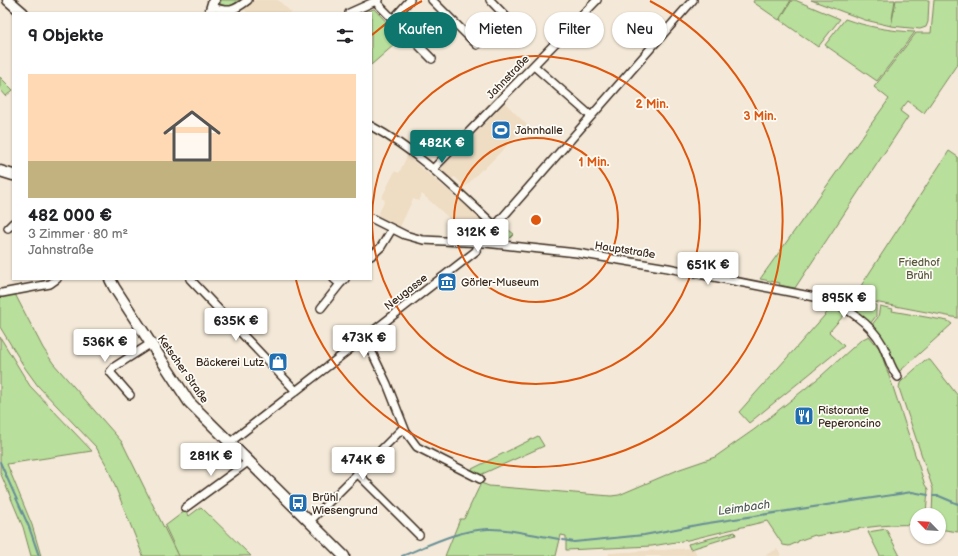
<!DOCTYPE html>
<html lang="de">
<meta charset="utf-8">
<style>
body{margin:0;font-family:"Balsamiq Sans",sans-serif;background:#f2f2f2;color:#202124;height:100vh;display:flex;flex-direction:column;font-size:15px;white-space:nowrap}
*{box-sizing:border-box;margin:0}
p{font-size:13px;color:#757577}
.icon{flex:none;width:22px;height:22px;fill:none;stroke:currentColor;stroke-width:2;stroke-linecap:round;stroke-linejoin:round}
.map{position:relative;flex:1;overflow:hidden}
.side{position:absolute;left:12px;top:12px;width:360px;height:268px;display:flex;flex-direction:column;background:#fff;border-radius:0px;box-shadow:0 1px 3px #0004}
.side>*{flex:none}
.guide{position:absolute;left:384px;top:12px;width:380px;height:36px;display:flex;gap:8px}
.needle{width:26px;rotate:295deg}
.tools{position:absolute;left:910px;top:508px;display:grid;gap:8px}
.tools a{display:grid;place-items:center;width:36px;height:36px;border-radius:50%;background:#fff;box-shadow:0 1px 3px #0004;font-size:20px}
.price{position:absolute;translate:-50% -34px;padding:0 9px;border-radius:4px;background:#fff;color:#222;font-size:13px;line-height:26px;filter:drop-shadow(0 1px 2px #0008)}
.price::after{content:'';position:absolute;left:50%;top:24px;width:12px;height:9px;margin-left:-6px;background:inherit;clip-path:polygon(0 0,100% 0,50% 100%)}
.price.on{background:#0f766e;color:#fff}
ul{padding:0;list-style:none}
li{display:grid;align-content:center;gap:8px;height:212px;padding:0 16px}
li span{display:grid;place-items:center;height:124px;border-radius:0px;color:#555}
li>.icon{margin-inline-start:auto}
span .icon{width:72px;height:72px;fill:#fffc;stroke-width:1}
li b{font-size:17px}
h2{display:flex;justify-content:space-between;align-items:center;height:48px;padding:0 16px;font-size:17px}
.tag{padding:0 14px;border-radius:18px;background:#fff;box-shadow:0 1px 3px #0004;font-size:14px;line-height:36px}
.tag.on{background:#0f766e;color:#fff}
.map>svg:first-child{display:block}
</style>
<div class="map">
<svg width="958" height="556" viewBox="0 0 958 556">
<rect width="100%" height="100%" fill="#f4e9d8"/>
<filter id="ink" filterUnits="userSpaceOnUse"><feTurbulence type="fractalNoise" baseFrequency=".025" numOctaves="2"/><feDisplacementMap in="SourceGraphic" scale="8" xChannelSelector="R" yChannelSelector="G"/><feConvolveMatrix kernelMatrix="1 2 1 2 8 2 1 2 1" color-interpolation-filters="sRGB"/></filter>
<g filter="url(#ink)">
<path fill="#eedcc3" d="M251,0H278L292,13H247L243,8Z
M505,103L527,125L483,170L482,169L465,187L455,177L451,179L441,169Z
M407,156L483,220L472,233L470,232L468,235L422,194L419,201L413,199L400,227L378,215L385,200L381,198L382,197L395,171L399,173Z
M694,548L697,556H608L609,553Z
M777,549L781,555L779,556H763Z"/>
<path fill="#b8df9b" stroke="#7a845c" d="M221,0H240L229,7L220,4Z
M754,0H791L779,20L753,2Z
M792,0H795L840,19L818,47L780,20Z
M811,0H895L891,26L865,20Z
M896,0H929L928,22L926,27L920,29L891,26Z
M934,0H958V63L924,113L908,101L900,111L908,117L795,288L779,285L780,283L760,279L889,99L874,87L916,33H931Z
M374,9L402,38L371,65V13H363Z
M845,19C868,27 890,31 915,32L877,81L825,45Z
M0,77L13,90L6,96L0,89Z
M949,151L958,157V318L853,298Z
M502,225L514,234L508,240L500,239L497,235L498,229Z
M11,294H15L43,348L53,363L122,442L178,556H143L107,466L96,447L38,386L25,368L0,327V298Z
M825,295L860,301L858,309L855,312L825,297Z
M861,302L876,305V316L870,324L856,313L859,310Z
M833,306L845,314L829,332L844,346L749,423L739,412Z
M880,306L893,309L892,311L948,321L952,324L900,371L895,369L885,342L871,326L878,317Z
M869,336L879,348L893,387L925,485L928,489L926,515H917V525C883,523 850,530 816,536L815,535L798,541V542L789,546L783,545L767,521L688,540L652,546L566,550V536L561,535L556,556H445L460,519H464L481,483L489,486L611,496L619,495L680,469L715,457L755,429L821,376L861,340Z
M0,337L30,386L92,451L7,464L32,525L41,556H31L23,527L0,472Z
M925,360H930L958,396V532L939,529V515H932L933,489L899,388L900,383L903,380Z
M538,436L544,446L480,475L470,470Z
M201,507L251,556H179L165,526L185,511L189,516Z
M886,529L900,556H880L868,532Z
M735,532L736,535L694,548L690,549L688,544Z"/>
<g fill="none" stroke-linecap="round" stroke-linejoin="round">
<path stroke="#678e95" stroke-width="2" d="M0,462L29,527L39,556
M933,496H939L958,504
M563,540L574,542L644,535L702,524L912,492L928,495
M402,556C429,545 458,530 488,529C509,528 537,536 559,539"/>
<g stroke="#3b2a1e" stroke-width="10">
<path id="minor" d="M432,0L477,45
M490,0L514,25
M376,2L432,59
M212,7C229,12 233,12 248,0
M349,13L378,0
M393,19L410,0
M534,66L591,116
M371,126C418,151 456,190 495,226
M433,169L597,0
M371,218L405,235L423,240L485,243L577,253L668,268L825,299C844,305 872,325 882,344C888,355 890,368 898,377
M8,228L13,223
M485,243L487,237L495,226L693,0
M371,256L381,247L392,229
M190,279L296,391
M334,279L340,284L345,279
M2,293L50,284L57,279
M321,308L340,284
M365,338L387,384L406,432L417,447L480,479
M130,395L110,372L114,367L150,344
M229,443L476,251L479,243
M357,473L419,535
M185,508L248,462
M309,522L404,427"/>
</g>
<g stroke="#3b2a1e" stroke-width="13">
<path id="secondary" d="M8,0L23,13
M210,13L214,0
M0,171L13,175
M110,279L114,287L189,402L344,556"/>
</g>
<use href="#minor" stroke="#fdfcf7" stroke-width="7"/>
<use href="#secondary" stroke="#fdfcf7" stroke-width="10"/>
</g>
</g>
<g fill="none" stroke="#df570d" stroke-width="2">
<circle cx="536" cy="220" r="82"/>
<circle cx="536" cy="220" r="164"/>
<path d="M372 35A247 247 0 0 1 422 1M650 1A247 247 0 1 1 296 280"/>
</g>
<defs>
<g id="stadium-square" transform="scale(1)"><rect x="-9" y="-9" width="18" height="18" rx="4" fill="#1f6fb2" stroke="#fdfcf7"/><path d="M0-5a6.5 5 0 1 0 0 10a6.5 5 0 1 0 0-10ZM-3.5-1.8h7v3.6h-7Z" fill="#fff"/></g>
<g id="museum-square" transform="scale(1)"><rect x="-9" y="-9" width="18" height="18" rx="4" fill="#1f6fb2" stroke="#fdfcf7"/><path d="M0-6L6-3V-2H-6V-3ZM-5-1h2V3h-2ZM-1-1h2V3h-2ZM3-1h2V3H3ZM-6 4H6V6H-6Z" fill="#fff"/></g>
<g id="shop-square" transform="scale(1)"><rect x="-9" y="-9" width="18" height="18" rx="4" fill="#1f6fb2" stroke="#fdfcf7"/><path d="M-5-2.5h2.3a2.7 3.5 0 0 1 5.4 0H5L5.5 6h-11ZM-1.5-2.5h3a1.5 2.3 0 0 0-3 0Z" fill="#fff"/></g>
<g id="restaurant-square" transform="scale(1)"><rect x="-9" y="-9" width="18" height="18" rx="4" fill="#1f6fb2" stroke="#fdfcf7"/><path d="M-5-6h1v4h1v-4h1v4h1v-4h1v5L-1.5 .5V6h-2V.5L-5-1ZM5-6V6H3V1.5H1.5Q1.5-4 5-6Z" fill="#fff"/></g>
<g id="bus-square" transform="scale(1)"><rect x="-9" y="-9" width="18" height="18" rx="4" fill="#1f6fb2" stroke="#fdfcf7"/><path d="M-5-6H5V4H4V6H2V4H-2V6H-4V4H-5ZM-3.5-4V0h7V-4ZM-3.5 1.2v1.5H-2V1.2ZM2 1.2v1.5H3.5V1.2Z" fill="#fff"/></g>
</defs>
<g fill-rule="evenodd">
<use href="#stadium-square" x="501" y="130"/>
<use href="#museum-square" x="447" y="282"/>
<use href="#shop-square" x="278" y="362"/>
<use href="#restaurant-square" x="804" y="416"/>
<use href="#bus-square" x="298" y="503"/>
</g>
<g text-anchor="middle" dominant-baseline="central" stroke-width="3.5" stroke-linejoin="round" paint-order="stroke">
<g font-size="11" fill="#3b2a1e" stroke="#fdfcf7">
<text transform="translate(508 77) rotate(-46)">Jahnstraße</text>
<text transform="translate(625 250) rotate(9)">Hauptstraße</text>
<text transform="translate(406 292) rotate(-38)">Neugasse</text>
<text transform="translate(183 369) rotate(55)">Ketscher Straße</text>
</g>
<g font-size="11" fill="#3b2a1e" stroke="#fdfcf7" text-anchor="start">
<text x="515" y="130">Jahnhalle</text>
<text x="461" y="282">Görler-Museum</text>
<text x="264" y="362" text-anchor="end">Bäckerei Lutz</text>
<text x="818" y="410">Ristorante<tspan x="818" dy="13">Peperoncino</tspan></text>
<text x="312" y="497">Brühl<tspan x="312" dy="13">Wiesengrund</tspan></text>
</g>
<g font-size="11" fill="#5a573d" stroke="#fdfcf7">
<text x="919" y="262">Friedhof<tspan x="919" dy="13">Brühl</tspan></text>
</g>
<g font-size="12" font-style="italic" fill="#515c59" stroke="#fdfcf7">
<text transform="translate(744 508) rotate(-8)">Leimbach</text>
</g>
</g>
<circle cx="536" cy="220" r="6" fill="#df570d" stroke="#fdfcf7" stroke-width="2"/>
<g font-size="12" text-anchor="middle" font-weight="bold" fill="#df570d" stroke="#fdfcf7" stroke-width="3.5" stroke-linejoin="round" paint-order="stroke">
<text x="652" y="108">2 Min.</text>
<text x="760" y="120">3 Min.</text>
<text x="594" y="166">1 Min.</text>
</g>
</svg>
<div class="tools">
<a><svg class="needle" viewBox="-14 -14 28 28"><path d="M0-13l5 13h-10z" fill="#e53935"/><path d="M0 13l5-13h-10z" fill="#757577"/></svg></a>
</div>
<b class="price on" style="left:442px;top:164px">482K €</b>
<b class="price" style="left:478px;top:253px">312K €</b>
<b class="price" style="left:708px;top:286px">651K €</b>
<b class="price" style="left:844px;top:319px">895K €</b>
<b class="price" style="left:236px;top:342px">635K €</b>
<b class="price" style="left:364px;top:359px">473K €</b>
<b class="price" style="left:105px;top:363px">536K €</b>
<b class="price" style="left:211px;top:477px">281K €</b>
<b class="price" style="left:363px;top:481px">474K €</b>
<div class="guide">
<a class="tag on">Kaufen</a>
<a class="tag">Mieten</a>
<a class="tag">Filter</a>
<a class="tag">Neu</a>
</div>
<section class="side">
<h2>9 Objekte<svg class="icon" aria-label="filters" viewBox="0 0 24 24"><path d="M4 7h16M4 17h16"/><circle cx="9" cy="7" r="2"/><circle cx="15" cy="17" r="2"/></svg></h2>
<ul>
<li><span style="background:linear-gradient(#ffd9b3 70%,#c2b280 0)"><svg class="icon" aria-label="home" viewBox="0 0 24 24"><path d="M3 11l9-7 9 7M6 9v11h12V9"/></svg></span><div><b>482 000 €</b><p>3 Zimmer · 80 m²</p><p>Jahnstraße</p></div></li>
</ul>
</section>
</div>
